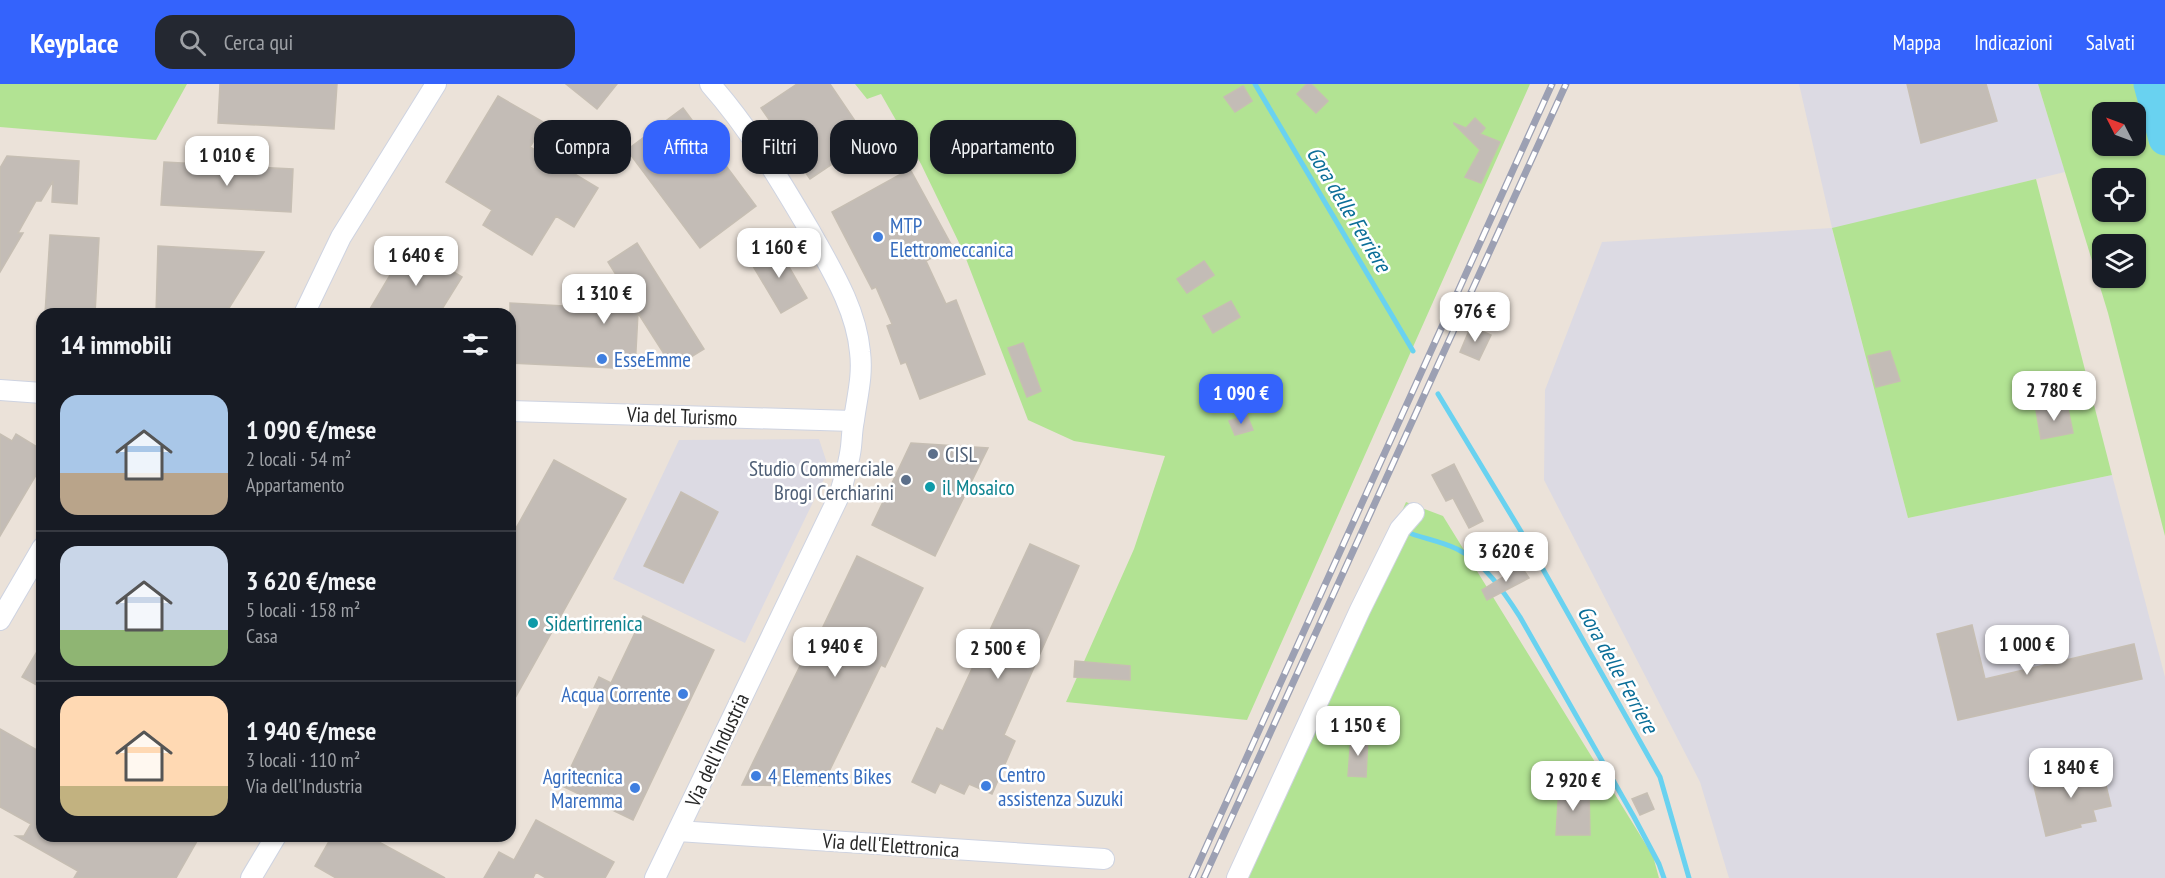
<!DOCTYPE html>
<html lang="it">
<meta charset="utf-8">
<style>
body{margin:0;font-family:"PT Sans Narrow",sans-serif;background:#242831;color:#f1f3f6;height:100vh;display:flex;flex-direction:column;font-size:22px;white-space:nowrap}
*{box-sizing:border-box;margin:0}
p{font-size:20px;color:#9ea1a6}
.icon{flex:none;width:33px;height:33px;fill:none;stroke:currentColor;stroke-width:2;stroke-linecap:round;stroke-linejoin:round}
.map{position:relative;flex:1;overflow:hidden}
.side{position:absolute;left:36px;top:224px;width:480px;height:534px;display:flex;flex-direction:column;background:#171b24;border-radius:18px;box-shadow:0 2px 4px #0004}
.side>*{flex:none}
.top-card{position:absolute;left:534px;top:36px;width:570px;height:54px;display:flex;gap:12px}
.needle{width:39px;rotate:312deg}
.fabs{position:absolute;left:2092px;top:18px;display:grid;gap:12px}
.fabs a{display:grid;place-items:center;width:54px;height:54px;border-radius:12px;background:#171b24;box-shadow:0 2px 4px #0004;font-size:30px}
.price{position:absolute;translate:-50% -51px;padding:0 14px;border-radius:12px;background:#fff;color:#222;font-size:20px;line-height:39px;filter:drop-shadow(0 2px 3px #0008)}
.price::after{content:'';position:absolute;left:50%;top:36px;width:18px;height:14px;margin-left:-9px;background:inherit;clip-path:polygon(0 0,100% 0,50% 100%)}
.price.selected{background:#3463fc;color:#fff}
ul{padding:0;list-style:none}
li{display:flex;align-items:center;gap:18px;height:150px;padding:0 24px}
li+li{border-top:2px solid #363941}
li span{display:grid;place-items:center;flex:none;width:168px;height:120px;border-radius:18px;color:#555}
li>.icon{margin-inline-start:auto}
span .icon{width:72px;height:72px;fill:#fffc;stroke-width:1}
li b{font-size:26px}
h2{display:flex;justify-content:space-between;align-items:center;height:72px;padding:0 24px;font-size:26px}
.chip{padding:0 21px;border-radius:18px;background:#171b24;box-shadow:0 2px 4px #0004;font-size:21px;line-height:54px}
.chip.selected{background:#3463fc;color:#fff}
header{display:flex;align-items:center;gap:36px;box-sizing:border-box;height:84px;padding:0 30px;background:#3463fc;color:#fff}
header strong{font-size:28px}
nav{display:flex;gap:33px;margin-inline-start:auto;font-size:21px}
.search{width:420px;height:54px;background:#242831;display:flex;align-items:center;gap:15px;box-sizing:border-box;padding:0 21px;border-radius:18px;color:#9ea1a6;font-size:22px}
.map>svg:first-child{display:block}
</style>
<header>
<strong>Keyplace</strong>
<div class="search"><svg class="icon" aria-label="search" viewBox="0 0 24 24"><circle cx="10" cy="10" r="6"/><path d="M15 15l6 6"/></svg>Cerca qui</div>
<nav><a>Mappa</a><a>Indicazioni</a><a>Salvati</a></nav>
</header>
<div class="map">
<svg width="2165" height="794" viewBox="0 0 2165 794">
<rect width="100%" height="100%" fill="#ebe2d9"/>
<path fill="#dcdae3" d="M1799,0H2038L2065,88L1832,145L1908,434L2112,391L2165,593V794H1729L1700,698L1544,396L1545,306L1602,158L1832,144Z
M819,355L829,385L745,559L613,495L679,356Z"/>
<path fill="#b2e393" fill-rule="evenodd" d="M0,0H187L156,56L0,43Z
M855,0H1530L1247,636L1066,618L1134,465L1165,372L1074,357L1028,336L963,167L921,80L881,10L867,15Z
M2038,0H2165V452L2108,229ZM2103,28H2136V62H2103ZM2103,94H2136V128H2103ZM2136,160V194H2103V160Z
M2036,95L2112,391L1908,434L1832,144Z
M1406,418L1443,432L1653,772L1659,794H1242Z"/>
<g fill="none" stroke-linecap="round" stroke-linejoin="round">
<path stroke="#69d2f0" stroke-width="5" d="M1255,0L1413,267
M1438,310L1531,464L1660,693L1689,794
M1412,450C1427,455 1443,458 1457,465C1484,478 1504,508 1520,533L1634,733L1659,780L1664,794"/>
<path stroke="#69d2f0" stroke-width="33" d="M2150,0L2165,55"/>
</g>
<path fill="#c3bcb6" stroke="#c6beb3" stroke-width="1.5" d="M220,0H337L334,45L218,39Z
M566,0H617L597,25Z
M797,0H830L868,56L810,95L761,24Z
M1307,0H1311L1328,17L1316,29L1297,10Z
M1907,0H1986L1997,37L1921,59Z
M1243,2L1252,17L1235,28L1224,13Z
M498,12L545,39L530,63L598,104L574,143L556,132L532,171L483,141L492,126L446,98Z
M683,24L756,122L700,164L627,66Z
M1475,34L1485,44L1480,50L1500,58L1481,99L1465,93L1480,66L1454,40V39L1466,44Z
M7,72L79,77L77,120L52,118L53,97L41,117H36L18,149H23L0,188V84Z
M164,78L293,85L291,128L161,121Z
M910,85L952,162L926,177L946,220L956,216L985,290L920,315L906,278L901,280L887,242L892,240L876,203L872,205L832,128Z
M50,151L99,154L95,230H45Z
M637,159L704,265L673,284L638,229L635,285L510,279V219L638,226L608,178Z
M158,162L264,168L229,224V230H156Z
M412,162L462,193L439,230H367L393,186L396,188Z
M777,162L807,214L781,229L750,177Z
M1204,177L1214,191L1187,209L1177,195Z
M1231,217L1240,233L1213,249L1203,232Z
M1471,242L1491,251L1479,276L1460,268Z
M1023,259L1041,307L1027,313L1008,264Z
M1890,267L1900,297L1876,303L1868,272Z
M2067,320L2073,349L2041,355L2036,326Z
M1247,331L1253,346L1235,351L1229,337Z
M0,350L12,357L16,350L42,366V381L0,452Z
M911,359L988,364L935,472L872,441Z
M554,376L626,415L510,623V455Z
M1454,380L1483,437L1469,444L1453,414L1446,417L1432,391Z
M681,408L718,428L683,499L644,482Z
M1030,460L1079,482L1004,651L1015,657L992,710L969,700L964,710L940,699L935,709L912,698L937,644L943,647Z
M857,472L923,504L885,583L881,581L822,702L742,701L816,549L819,551Z
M1521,482L1529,494L1487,516L1482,506Z
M643,532L714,566L633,736L562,702L604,613L592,608L599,593L611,599Z
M1972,541L1985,595L2134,560L2142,595L1958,636L1937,550Z
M42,559V604L22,593Z
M1075,577L1130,582V596L1074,593Z
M0,645L42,669V752H188L197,757L176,794H74L78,787L16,752H24L31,740L0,723Z
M1351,652L1368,653L1366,693L1348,692Z
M2101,681L2111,722L2093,726L2096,737L2080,740L2081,743L2046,752L2033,698Z
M1559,703L1589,705L1590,751H1556Z
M1647,709L1654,725L1640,731L1632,715Z
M536,736L614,778L605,794H546L536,788L533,794H484L499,768L514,776Z
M332,752H368L445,794H336L315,782Z"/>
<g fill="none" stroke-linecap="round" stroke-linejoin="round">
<g stroke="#ced3e1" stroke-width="22">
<path id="minor" d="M304,230L341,153L436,0
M0,306L42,309
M510,327L853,337
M0,536L42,464
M678,747L1104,775
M251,794L276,752
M655,794L839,412C844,396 849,380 851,363C852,354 852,345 854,336C857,313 863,292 860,268C856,224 831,185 810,147C780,96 749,44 710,0
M1237,794L1360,526L1400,445L1414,429"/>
</g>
<use href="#minor" stroke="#fff" stroke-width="20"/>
<g stroke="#9ca0b3" stroke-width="7">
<path id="rail" d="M1192,794L1552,0
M1204,794L1566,0"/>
</g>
<use href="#rail" stroke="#fff" stroke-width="4.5" stroke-dasharray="14" stroke-linecap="butt"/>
</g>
<g fill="#3f7fe0" stroke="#fff" stroke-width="2">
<circle cx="878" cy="153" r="6"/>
<circle cx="602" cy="275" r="6"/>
<circle cx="683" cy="610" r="6"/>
<circle cx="756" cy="692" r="6"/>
<circle cx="986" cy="702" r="6"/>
<circle cx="635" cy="704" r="6"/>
</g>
<g fill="#5c6f8a" stroke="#fff" stroke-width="2">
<circle cx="933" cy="370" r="6"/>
<circle cx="906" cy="396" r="6"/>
</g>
<g fill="#0f9aa8" stroke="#fff" stroke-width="2">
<circle cx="930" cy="403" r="6"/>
<circle cx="533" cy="539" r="6"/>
</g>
<g text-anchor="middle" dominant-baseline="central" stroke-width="5" stroke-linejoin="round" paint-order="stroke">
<g font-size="21" fill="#366cbe" stroke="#fff" text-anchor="start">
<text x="890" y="141">MTP<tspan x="890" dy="24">Elettromeccanica</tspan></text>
<text x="614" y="275">EsseEmme</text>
<text x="671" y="610" text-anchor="end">Acqua Corrente</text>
<text x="998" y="690">Centro<tspan x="998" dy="24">assistenza Suzuki</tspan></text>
<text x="623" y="692" text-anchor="end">Agritecnica<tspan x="623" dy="24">Maremma</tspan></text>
<text x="768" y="692">4 Elements Bikes</text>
</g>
<g font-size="21" fill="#282828" stroke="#fff">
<text transform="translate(682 332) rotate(2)">Via del Turismo</text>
<text transform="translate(717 666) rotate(-65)">Via dell'Industria</text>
<text transform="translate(891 761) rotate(4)">Via dell'Elettronica</text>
</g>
<g font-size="21" fill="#4e5e75" stroke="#fff" text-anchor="start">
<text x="945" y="370">CISL</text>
<text x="894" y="384" text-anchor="end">Studio Commerciale<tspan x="894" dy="24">Brogi Cerchiarini</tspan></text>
</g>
<g font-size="21" fill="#0d838f" stroke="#fff" text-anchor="start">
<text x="942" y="403">il Mosaico</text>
<text x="545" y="539">Sidertirrenica</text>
</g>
<g font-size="22" font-style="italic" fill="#0b6e98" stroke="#fff">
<text transform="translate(1349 125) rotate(59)">Gora delle Ferriere</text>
<text transform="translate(1618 585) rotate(61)">Gora delle Ferriere</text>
</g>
</g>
</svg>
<div class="fabs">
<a><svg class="needle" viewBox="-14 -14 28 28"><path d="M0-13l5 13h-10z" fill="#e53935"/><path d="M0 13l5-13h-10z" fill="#9ea1a6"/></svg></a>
<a><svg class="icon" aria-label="locate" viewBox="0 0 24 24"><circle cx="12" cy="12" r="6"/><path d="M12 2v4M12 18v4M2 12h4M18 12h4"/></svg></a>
<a><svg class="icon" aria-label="layers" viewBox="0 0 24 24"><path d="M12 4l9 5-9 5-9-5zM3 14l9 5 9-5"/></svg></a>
</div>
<b class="price" style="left:227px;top:103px">1 010 €</b>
<b class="price" style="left:779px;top:195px">1 160 €</b>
<b class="price" style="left:416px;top:203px">1 640 €</b>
<b class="price" style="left:604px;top:241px">1 310 €</b>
<b class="price" style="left:1475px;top:259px">976 €</b>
<b class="price" style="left:2054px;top:338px">2 780 €</b>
<b class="price selected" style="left:1241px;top:341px">1 090 €</b>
<b class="price" style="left:1506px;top:499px">3 620 €</b>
<b class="price" style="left:2027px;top:592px">1 000 €</b>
<b class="price" style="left:835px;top:594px">1 940 €</b>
<b class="price" style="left:998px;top:596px">2 500 €</b>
<b class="price" style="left:1358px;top:673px">1 150 €</b>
<b class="price" style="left:2071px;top:715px">1 840 €</b>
<b class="price" style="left:1573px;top:728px">2 920 €</b>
<div class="top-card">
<a class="chip">Compra</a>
<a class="chip selected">Affitta</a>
<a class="chip">Filtri</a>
<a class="chip">Nuovo</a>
<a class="chip">Appartamento</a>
</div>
<section class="side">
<h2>14 immobili<svg class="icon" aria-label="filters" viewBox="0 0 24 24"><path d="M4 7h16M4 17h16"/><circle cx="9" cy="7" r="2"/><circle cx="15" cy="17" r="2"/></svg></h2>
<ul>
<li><span style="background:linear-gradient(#a9c7e8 65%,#b9a48a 0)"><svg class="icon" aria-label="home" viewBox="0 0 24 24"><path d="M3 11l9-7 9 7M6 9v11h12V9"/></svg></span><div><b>1 090 €/mese</b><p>2 locali · 54 m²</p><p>Appartamento</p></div></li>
<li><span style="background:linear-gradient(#c9d6e8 70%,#8fb573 0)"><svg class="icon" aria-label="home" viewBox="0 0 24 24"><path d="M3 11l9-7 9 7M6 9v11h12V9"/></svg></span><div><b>3 620 €/mese</b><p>5 locali · 158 m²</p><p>Casa</p></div></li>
<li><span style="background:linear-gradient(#ffd9b3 75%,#c2b280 0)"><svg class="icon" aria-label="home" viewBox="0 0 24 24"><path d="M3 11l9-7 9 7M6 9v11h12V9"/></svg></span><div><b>1 940 €/mese</b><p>3 locali · 110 m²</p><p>Via dell'Industria</p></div></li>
</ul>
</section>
</div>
